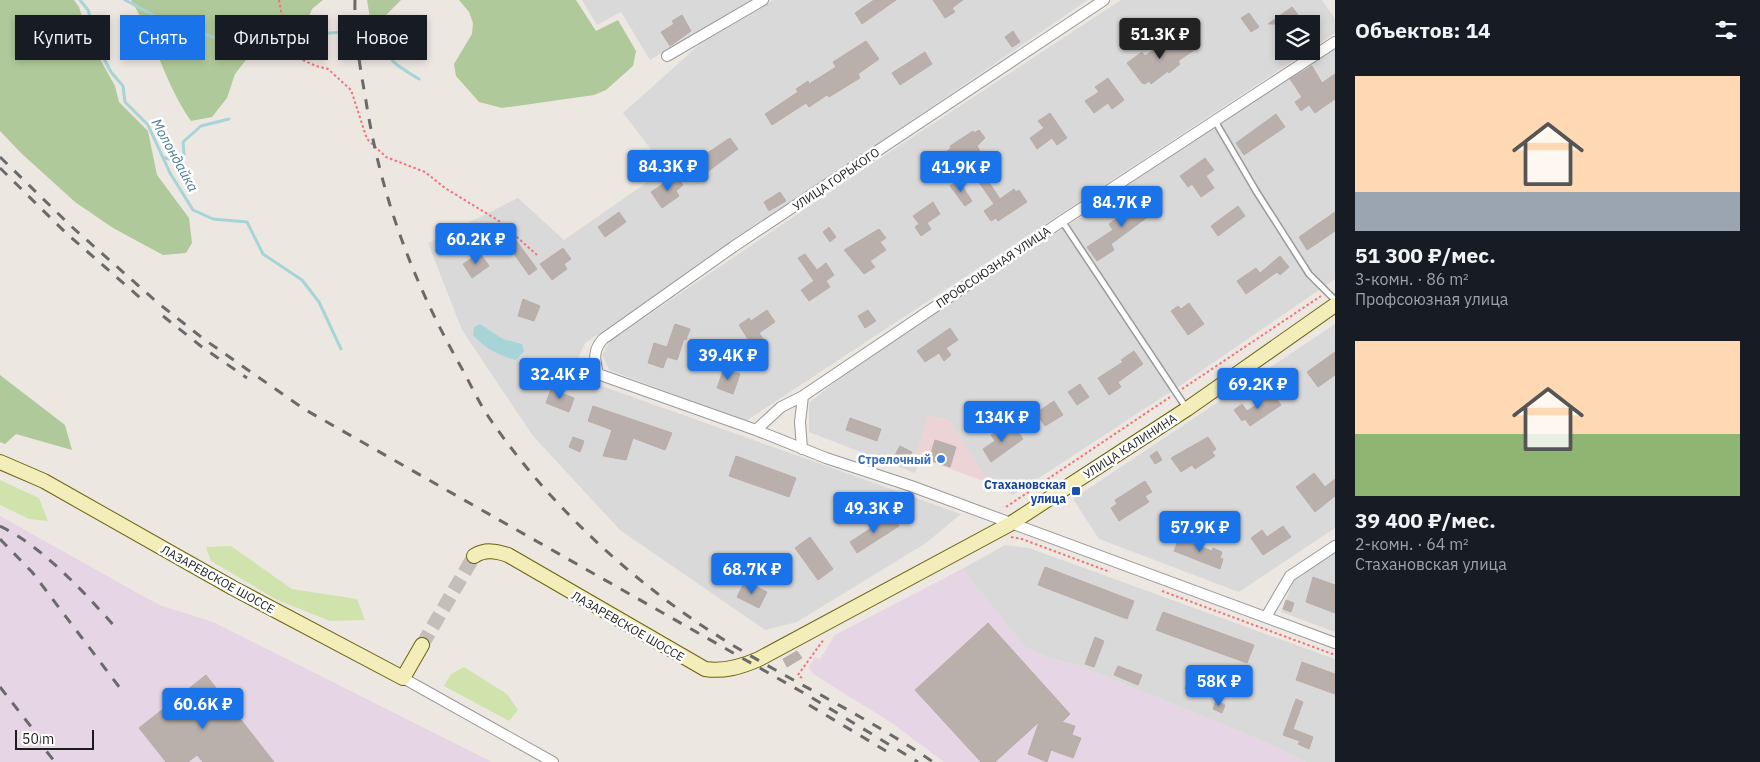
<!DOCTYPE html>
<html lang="ru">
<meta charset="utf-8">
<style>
body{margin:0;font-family:"IBM Plex Sans",sans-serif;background:#20242c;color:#f1f3f6;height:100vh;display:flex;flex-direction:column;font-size:19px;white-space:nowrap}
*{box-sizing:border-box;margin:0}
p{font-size:16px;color:#9ea1a6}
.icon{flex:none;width:28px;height:28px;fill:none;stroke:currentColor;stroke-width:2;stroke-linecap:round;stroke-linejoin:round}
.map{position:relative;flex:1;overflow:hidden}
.sheet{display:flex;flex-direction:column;background:#171b24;width:425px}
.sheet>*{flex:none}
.guide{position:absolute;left:15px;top:15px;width:475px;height:45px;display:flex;gap:10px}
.tools{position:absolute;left:1275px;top:15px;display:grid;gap:10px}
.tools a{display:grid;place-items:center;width:45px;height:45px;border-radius:0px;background:#171b24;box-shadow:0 2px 8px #0003;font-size:25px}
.scale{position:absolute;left:15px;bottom:12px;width:79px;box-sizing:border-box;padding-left:5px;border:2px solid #1c1c1c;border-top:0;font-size:14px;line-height:18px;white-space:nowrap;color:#1c1c1c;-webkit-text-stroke:4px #fff;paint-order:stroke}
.price{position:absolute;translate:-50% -42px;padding:0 11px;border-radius:5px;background:#1a73e8;color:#fff;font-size:16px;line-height:32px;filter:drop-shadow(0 1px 2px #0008)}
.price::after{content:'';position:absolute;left:50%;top:30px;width:15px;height:11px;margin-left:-8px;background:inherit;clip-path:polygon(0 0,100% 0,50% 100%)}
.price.current{background:#222;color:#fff}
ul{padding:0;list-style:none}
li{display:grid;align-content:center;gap:10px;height:265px;padding:0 20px}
li span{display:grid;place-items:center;height:155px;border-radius:0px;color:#555}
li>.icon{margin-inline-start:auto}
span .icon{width:90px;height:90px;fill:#fffc;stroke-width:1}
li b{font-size:21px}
h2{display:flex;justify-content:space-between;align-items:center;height:60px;padding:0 20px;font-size:21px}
.chip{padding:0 18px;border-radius:0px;background:#171b24;box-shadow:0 2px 8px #0003;font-size:18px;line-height:45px}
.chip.current{background:#1a73e8;color:#fff}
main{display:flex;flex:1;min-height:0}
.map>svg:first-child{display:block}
</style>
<main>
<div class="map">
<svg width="1335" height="762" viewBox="0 0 1335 762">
<rect width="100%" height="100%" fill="#ede7e2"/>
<path fill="#dad9d9" d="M582,0H753L650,60L621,12L597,25Z
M773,0H1088L585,343L571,375L961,514L926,543L797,622L765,630L620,530L533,436L462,330L428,243L518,198L564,240L666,169L623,113L700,44Z
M1121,0H1322L1335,19V33L1311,49V24H1284V51H1308L746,421L609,370L602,355L610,341L867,167Z
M1335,48V279L1181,385L1013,495L989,483L950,421L928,415L917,453L920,458L915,473L809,432V403L847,372Z
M1335,324V528L1239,592L1099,539L1073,499Z
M1005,545L1029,548L1335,659V762H1306L1258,739L1080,666L1050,658L1025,647L962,569Z
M1335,550V632L1281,612L1295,577Z"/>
<path fill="#ecd3d6" d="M928,415L950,421L989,483L920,458L917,453Z"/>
<path fill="#e5d5e5" d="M0,516L159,605L213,622L492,762H0Z
M962,569L1025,647L1050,658L1080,666L1258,739L1306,762H944L892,723L813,674L809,667L811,663L815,657L820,659L835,635Z"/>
<path fill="#d1e3ac" d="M0,480L39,498L48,521L29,519L0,505Z
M231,546L292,589L357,599L365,620L330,621L277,600L211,561L206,547Z
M464,667L507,694L518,710L509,721L444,686L451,674Z"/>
<path fill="#b0c99a" d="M0,0H74L79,7L90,41L115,86L119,102L148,131L157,175L189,218L192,243L186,253L163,255L113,228L75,202L21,153L0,131Z
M131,0H323L312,9L307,21L321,54L312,59L292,49L268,44L249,56L235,74L227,98L212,117L191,121C165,84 155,39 131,0Z
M367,0H401L381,20L371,24Z
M459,0H576L596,31L618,20L636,51L633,66L606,90L594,95L502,108L479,102L456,76L454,64L472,34L473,23L469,12Z
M0,375L65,425L72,450L16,434L5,444L0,442Z"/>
<path fill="#a6d4d7" d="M480,324L503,339L522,344L524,351L516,360C500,356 484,348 473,335L474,327Z"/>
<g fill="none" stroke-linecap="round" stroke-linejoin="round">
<path stroke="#a6d4d7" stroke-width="3" d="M80,0L88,10L100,51L111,72L123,86L125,102L148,125L170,173L193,210L213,219L247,222L263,254L302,280L319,302L341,349
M125,0L170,24L227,41L285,32L315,34L344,32
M369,38L380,39L385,44C386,62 405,70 419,79
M165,158L174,160L184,154L183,142L201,126L229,119"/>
</g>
<path fill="#b9b0ac" stroke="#bdaca6" d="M874,0H896L862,24L855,13Z
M933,0H963L952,8L955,12L945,18Z
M1292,7L1305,24H1284V34L1276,24H1268Z
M1249,13L1259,27L1251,32L1241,18Z
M682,15L691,31L670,46L661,32L674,24L672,21Z
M1013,31L1020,42L1012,47L1005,37Z
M1183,35L1194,50L1178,61L1180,64L1169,73L1168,71L1151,84L1149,81L1145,84L1142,83L1127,63L1142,52L1145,56L1164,42L1167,46Z
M866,41L879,59L858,74L860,78L829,97L827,95L809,107L806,103L772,125L765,114L798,92L796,89L808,81L809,84L836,67L833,62Z
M925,52L932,64L900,85L892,73Z
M1312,66L1322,83L1335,74V99L1315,113L1309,105L1301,111L1295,102L1302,97L1290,79Z
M1108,78L1124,100L1112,109L1108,103L1094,113L1085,101L1099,92L1095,87Z
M1050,113L1067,138L1057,145L1052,138L1037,149L1030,138L1044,128L1038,121Z
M1276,114L1285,127L1244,155L1236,143Z
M979,130L985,138L977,146L981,153L969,160L967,157L955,164L947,151L951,148L950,146L973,131L974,133Z
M730,138L738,149L699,178L689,165Z
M1205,158L1214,170L1206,176L1214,188L1201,197L1192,184L1188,187L1180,176Z
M983,173L1000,199L1014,189L1016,192L1019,190L1027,202L998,221L996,218L991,221L984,211L994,204L976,178Z
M676,175L683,185L676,191L679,196L662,208L651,192Z
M958,180L972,201L965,206L950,186Z
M780,192L786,201L769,211L764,202Z
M1148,196L1157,210L1111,244L1114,250L1097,261L1087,247L1113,230L1109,224Z
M933,202L940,214L927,223L931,229L921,236L915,227L919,224L913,216Z
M1238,206L1245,216L1218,236L1211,226Z
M619,212L626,222L605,237L598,227Z
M1335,212V231L1307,250L1299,237Z
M829,227L836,237L830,242L823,232Z
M879,229L886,238L880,242L886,250L870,261L875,267L864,274L844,250Z
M515,239L537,269L529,275L507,244Z
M563,248L571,259L564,264L567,269L552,280L540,264Z
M480,253L489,266L472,278L463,264Z
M805,254L817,270L826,263L834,275L826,281L830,287L809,301L801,290L814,281L798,258Z
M1280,256L1289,267L1280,275L1277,272L1246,294L1237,281L1256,268L1260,273Z
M523,299L540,306L534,321L518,316Z
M1189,303L1204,324L1188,335L1171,311L1178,306L1181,309Z
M767,310L775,322L759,333L764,340L753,347L739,325L749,318L751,321Z
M868,310L876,321L865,328L858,316Z
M675,324L690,329L686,340L684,339L677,360L667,357L663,368L648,363L654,343L667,347Z
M950,328L958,340L946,348L951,355L944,361L939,353L925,362L917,351Z
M1134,351L1143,364L1118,382L1121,387L1109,395L1098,378L1123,362L1121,360Z
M1335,352V375L1318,387L1307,372Z
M724,368L740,374L733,394L717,388Z
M1080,384L1089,397L1077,405L1068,392Z
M551,389L574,398L569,412L546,403Z
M1273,394L1281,405L1250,426L1245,419L1242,421L1234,410L1242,404L1247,411Z
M1054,401L1063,415L1045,426L1036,413Z
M593,406L672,433L665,450L633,438L626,460L603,456L612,430L588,421Z
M850,418L881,429L877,441L846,430Z
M1015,427L1023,439L991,462L983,449L995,441L991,435L999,430L1003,435Z
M573,437L584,441L580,452L569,447Z
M1208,437L1216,449L1212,452L1215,456L1195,469L1192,465L1181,472L1171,458Z
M935,440L956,447L950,467L929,460Z
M900,446L912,452L907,461L895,455Z
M1157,451L1162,460L1155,464L1150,456Z
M736,456L796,478L789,497L729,476Z
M1314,473L1325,487L1335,479V496L1315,512L1296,487Z
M1145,481L1152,492L1145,496L1149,502L1119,521L1111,508L1117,504L1115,500Z
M891,515L899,526L857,553L850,542Z
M1283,526L1291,537L1263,555L1251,538L1262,530L1267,537Z
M810,537L833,569L818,580L795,548Z
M1179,538L1212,551L1213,548L1222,552L1220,558L1223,559L1220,569L1174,551Z
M1045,567L1134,601L1127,619L1038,585Z
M1313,577L1335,585V613L1306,602Z
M745,581L767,592L759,608L737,597Z
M1286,600L1294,603L1291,612L1283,609Z
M1163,612L1254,645L1247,663L1156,630Z
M988,623L1070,714L1062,722L1075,726L1072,735L1081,738L1073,758L1051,750L1047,762L1028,754L1039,722L995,762H981L915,690Z
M1095,637L1104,641L1094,667L1085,664Z
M797,651L802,658L787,667L783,659Z
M1302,662L1335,674V694L1296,680Z
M1118,666L1142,675L1138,685L1114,675Z
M1198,673L1210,677L1207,687L1195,683L1192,692L1185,689L1188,680L1195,682Z
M206,675L274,762H203L197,755L188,762H166L139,728Z
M1296,699L1303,702L1293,729L1313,737L1309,749L1298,744L1300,741L1283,735Z
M1216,701L1225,705L1222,713L1213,709Z"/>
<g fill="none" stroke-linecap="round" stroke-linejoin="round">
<path stroke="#c3beba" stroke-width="14" stroke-dasharray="14 7" stroke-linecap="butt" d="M422,645L474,556"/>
<g stroke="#999" stroke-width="8">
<path id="lane" d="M1215,121L1256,191L1309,274L1335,300
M1062,221L1187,409"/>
</g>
<g stroke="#999" stroke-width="12">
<path id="street" d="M1104,0L733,247L603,339C592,351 595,360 598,374L756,430L826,458L911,486L1335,643
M667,56L763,0
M756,430L781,407L803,396L1062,221L1335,42
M802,449L800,422L803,396
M1266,617L1290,576L1335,546
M403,678L553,762"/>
</g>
<g stroke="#69630d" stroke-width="16">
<path id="secondary" d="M0,462L44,481L233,588L403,678L422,645
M474,556C485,549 496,551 508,555L705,669C724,672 741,667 759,659L1010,524L1187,409L1335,305"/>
</g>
<path stroke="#ee737b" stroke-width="2" stroke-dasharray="2.5 2.5" stroke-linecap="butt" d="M279,0L289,54L316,66L328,69L351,90L367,139L386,157L425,172L445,188L499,221L537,255
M1182,389L1321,296
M1006,507L1170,397
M1011,537L1022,539L1110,572
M1162,591L1335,655
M802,678L798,675L824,639"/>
<use href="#lane" stroke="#fff" stroke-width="5"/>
<use href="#street" stroke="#fff" stroke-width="10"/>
<use href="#secondary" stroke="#f3edba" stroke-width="14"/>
<path stroke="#6a6a6a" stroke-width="3" stroke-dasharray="10 10" stroke-linecap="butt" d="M355,0C354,34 360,67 366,101C381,197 413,282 461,367C470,383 478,401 488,416C541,494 611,562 688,616C766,671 855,708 933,762
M0,157L72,227L158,303L205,340L304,409L809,696L918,762
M0,168L66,233L145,302
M163,316L202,347L247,378
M0,526C43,547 84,592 116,628
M0,539L32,572L123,692
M0,687L39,737L43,747L55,762
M809,705L886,751"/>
</g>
<circle fill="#3f7fe0" stroke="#fff" stroke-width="2" cx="941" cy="459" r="5"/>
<rect fill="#1a4fb4" stroke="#fff" stroke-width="2" x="1071" y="486" width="10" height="10" rx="2.5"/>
<g text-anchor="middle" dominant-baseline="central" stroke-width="5" stroke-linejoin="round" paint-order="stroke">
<g font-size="12" fill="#1c1c1c" stroke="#fff">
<text transform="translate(836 179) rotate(-34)">УЛИЦА ГОРЬКОГО</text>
<text transform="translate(993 267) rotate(-34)">ПРОФСОЮЗНАЯ УЛИЦА</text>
<text transform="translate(1130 446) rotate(-33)">УЛИЦА КАЛИНИНА</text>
<text transform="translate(218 579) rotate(29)">ЛАЗАРЕВСКОЕ ШОССЕ</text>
<text transform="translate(628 626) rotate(30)">ЛАЗАРЕВСКОЕ ШОССЕ</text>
</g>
<g font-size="12" font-weight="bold" fill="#366cbe" stroke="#fff" text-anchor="end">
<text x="931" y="459">Стрелочный</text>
</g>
<g font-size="12" font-weight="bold" fill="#164399" stroke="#fff" text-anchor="end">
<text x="1066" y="484">Стахановская<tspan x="1066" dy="14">улица</tspan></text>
</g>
<g font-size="14" font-style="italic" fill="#4b7c94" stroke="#fff">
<text transform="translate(175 155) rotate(61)">Молондайка</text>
</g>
</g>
</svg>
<div class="tools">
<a><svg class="icon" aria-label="layers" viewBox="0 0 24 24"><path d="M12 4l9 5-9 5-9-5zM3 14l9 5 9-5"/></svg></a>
</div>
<div class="scale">50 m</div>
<b class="price current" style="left:1160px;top:60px">51.3K ₽</b>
<b class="price" style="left:668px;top:192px">84.3K ₽</b>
<b class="price" style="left:961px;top:193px">41.9K ₽</b>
<b class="price" style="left:1122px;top:228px">84.7K ₽</b>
<b class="price" style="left:476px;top:265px">60.2K ₽</b>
<b class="price" style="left:728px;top:381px">39.4K ₽</b>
<b class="price" style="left:560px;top:400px">32.4K ₽</b>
<b class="price" style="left:1258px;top:410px">69.2K ₽</b>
<b class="price" style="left:1002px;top:443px">134K ₽</b>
<b class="price" style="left:874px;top:534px">49.3K ₽</b>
<b class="price" style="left:1200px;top:553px">57.9K ₽</b>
<b class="price" style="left:752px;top:595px">68.7K ₽</b>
<b class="price" style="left:1219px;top:707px">58K ₽</b>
<b class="price" style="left:203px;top:730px">60.6K ₽</b>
<div class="guide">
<a class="chip">Купить</a>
<a class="chip current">Снять</a>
<a class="chip">Фильтры</a>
<a class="chip">Новое</a>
</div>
</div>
<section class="sheet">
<h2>Объектов: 14<svg class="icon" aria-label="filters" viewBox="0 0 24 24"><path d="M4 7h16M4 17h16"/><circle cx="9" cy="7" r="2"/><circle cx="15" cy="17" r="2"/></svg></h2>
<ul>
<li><span style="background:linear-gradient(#ffd9b3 75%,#9aa5b1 0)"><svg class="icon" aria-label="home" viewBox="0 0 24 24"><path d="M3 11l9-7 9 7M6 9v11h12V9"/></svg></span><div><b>51 300 ₽/мес.</b><p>3-комн. · 86 m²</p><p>Профсоюзная улица</p></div></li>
<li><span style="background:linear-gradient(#ffd9b3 60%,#8fb573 0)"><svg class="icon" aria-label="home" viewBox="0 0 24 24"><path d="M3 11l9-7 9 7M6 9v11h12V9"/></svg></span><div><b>39 400 ₽/мес.</b><p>2-комн. · 64 m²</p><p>Стахановская улица</p></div></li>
</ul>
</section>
</main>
